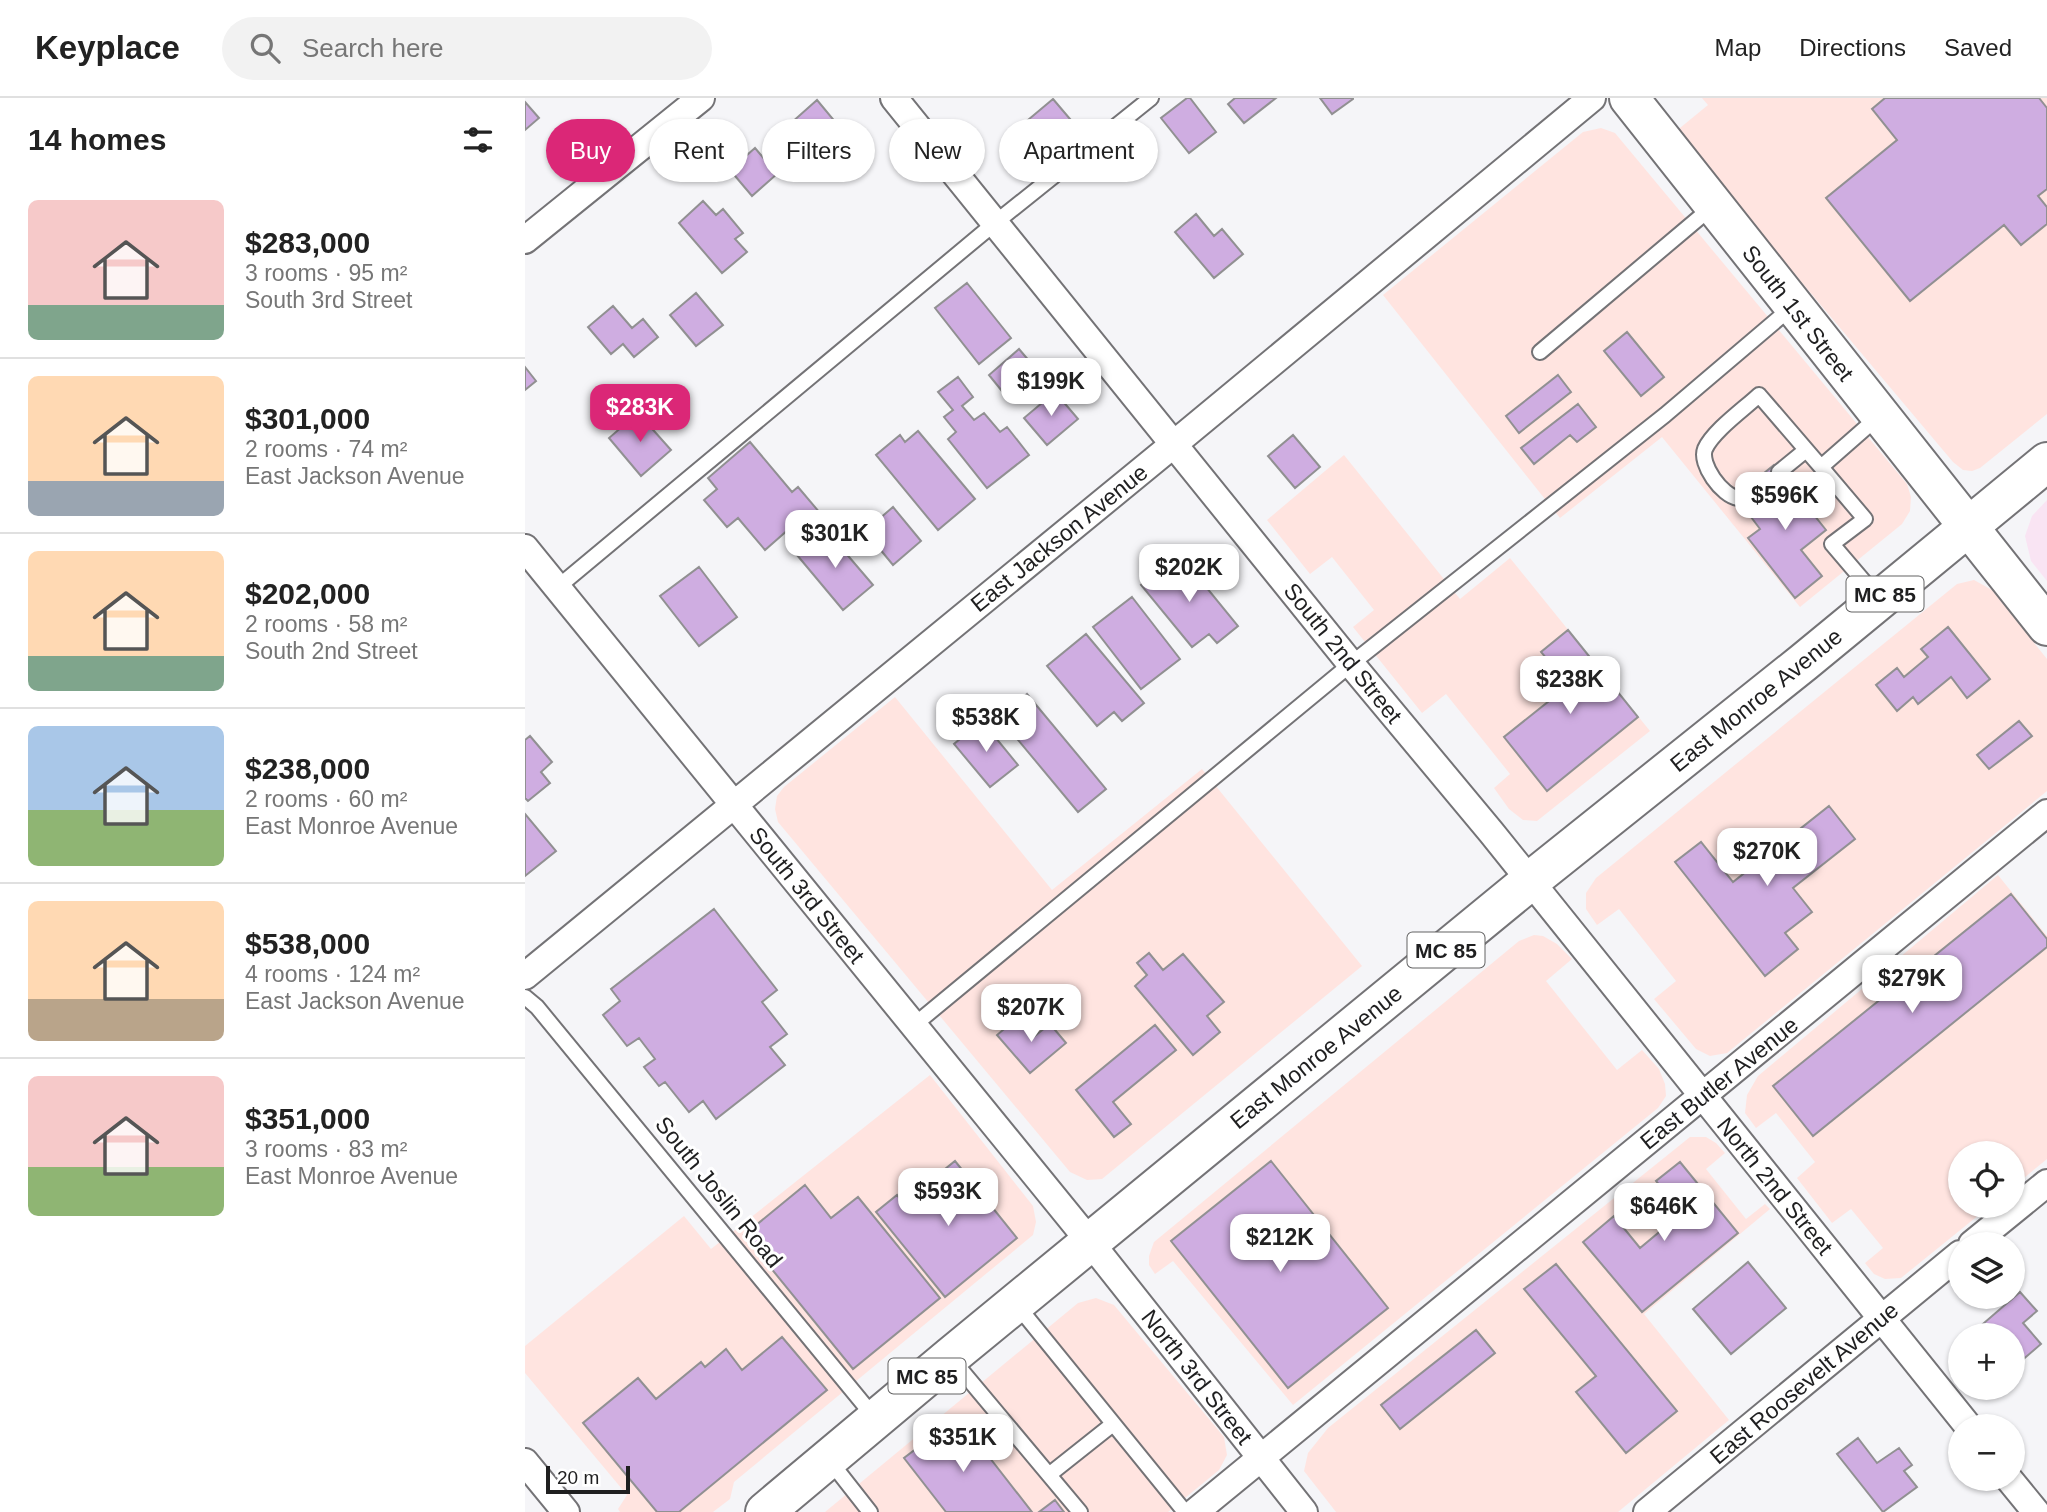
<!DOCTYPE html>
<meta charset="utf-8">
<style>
body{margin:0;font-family:Helvetica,sans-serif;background:#f2f2f2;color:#222;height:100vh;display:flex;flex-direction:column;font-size:26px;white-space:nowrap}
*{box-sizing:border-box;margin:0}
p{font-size:23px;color:#767676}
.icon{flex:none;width:38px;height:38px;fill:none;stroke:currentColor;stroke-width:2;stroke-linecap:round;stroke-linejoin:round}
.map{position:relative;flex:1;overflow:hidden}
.drawer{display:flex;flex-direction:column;background:#fff;width:525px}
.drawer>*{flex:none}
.banner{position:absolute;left:21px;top:21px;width:665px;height:63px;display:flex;gap:14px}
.tools{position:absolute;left:1423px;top:1043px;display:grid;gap:14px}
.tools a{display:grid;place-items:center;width:77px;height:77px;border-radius:50%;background:#fff;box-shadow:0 2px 5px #0004;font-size:35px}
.scale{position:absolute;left:21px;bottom:18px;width:84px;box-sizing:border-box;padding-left:7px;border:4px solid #1f1f20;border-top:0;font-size:19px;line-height:24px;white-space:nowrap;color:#1f1f20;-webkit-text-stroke:5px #fff;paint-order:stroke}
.price{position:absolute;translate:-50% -60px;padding:0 16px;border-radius:14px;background:#fff;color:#222;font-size:23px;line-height:46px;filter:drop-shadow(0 2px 4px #0008)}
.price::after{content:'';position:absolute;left:50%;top:42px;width:21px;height:16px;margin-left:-10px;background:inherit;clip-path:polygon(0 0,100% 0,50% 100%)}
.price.current{background:#db2777;color:#fff}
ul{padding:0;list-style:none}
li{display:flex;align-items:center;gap:21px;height:175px;padding:0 28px}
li+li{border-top:2px solid #e0e0e0}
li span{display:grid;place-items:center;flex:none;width:196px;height:140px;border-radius:10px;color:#555}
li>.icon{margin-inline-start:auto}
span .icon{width:84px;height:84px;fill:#fffc;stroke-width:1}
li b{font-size:30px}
h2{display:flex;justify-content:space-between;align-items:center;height:84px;padding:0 28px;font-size:30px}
.pill{padding:0 24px;border-radius:32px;background:#fff;box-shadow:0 2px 5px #0004;font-size:24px;line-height:63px}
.pill.current{background:#db2777;color:#fff}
header{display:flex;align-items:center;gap:42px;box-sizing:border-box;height:98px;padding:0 35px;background:#fff;border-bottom:2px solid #e0e0e0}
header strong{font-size:33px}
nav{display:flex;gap:38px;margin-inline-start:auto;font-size:24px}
.search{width:490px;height:63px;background:#f2f2f2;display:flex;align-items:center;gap:18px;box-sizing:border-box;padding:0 24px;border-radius:38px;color:#767676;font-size:26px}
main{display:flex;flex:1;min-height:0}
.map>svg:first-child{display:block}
</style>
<header>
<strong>Keyplace</strong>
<div class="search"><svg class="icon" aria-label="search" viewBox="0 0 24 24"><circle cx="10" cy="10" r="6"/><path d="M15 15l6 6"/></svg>Search here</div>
<nav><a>Map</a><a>Directions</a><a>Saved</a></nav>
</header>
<main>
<section class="drawer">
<h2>14 homes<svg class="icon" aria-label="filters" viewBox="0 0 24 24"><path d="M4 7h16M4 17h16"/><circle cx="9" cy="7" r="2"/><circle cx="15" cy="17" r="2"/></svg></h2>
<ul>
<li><span style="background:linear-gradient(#f6c9c9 75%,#7fa58c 0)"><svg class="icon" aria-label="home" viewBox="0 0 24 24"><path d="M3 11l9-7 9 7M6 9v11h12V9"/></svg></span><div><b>$283,000</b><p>3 rooms · 95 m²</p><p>South 3rd Street</p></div></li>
<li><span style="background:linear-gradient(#ffd9b3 75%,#9aa5b1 0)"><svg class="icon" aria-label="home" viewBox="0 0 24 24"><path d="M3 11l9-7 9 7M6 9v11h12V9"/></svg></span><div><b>$301,000</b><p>2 rooms · 74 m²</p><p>East Jackson Avenue</p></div></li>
<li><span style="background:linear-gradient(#ffd9b3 75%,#7fa58c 0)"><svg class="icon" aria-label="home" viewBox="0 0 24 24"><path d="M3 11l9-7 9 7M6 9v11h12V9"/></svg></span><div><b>$202,000</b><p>2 rooms · 58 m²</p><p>South 2nd Street</p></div></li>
<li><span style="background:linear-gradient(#a9c7e8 60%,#8fb573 0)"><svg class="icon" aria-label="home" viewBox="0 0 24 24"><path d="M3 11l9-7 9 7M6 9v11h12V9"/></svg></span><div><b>$238,000</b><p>2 rooms · 60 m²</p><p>East Monroe Avenue</p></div></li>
<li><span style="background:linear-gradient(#ffd9b3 70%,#b9a48a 0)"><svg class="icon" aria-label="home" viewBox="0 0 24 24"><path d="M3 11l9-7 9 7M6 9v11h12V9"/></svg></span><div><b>$538,000</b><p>4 rooms · 124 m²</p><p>East Jackson Avenue</p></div></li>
<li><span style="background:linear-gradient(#f6c9c9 65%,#8fb573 0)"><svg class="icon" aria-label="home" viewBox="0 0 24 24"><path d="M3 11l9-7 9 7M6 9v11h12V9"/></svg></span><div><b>$351,000</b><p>3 rooms · 83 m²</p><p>East Monroe Avenue</p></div></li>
</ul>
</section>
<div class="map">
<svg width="1522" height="1414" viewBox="0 0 1522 1414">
<rect width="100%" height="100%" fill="#f5f5f8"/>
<path fill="#ffe4e0" d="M1177,0H1522V316L1455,370L1447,373L1438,372L1428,364L1150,34L1183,7Z
M1076,30L1090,35L1382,386L1386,399L1385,413L1377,426L1275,509L1137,339L1035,420L858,197L1058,34Z
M819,357L935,501L985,460L1125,633L1012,723L998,722L984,711L969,690L985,676L921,596L897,615L828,529L849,512L807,459L785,476L742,422Z
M1449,482L1467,492L1522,561V693L1202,955L1185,958L1171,951L1129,901L1151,883L1094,811L1072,827L1061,811V795L1071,780L1432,486Z
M370,599L527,792L677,671L837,868L577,1081L562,1082L545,1074L253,724L250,711L252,698L259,689Z
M1473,777L1522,838V1061L1488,1089V1055H1435V1108H1465L1376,1180L1360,1181L1349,1176L1340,1165L1358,1150L1326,1111L1307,1125L1272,1080L1290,1064L1251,1015L1231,1030L1220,1015L1222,997L1233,978Z
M1009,837L1018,838L1032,846L1047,861L1021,883L1092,972L1117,952L1134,971L1140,986L1141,998L1133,1010L768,1307L648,1163L630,1176L624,1167V1158L629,1144L994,843Z
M405,977L508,1108L511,1124L508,1137L209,1384L205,1401L188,1414H95L93,1411L102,1397L0,1275V1248L159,1118L186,1151Z
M1165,1039H1181L1191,1045L1200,1055L1181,1071L1221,1121L1240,1106L1245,1111L1119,1216L1204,1322L1093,1414H811L779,1373L783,1355L803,1330Z
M571,1200L589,1207L699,1339L702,1357L694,1372L643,1414H300L553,1205Z"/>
<path fill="#f9e4f3" d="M1522,402V483L1506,463L1500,438L1507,418Z"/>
<path fill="#cfade1" stroke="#919092" stroke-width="2" d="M662,0H665L691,34L664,55L636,20Z
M710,0H751L719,25L703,6Z
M795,0H828V1L807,16Z
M1360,0H1514L1522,10V91L1513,98L1522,109V126L1496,147L1479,127L1385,203L1301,100L1372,42L1347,11Z
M528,1L556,34L530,56L519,42L507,52L491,32Z
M292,2L317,32L281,62L257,33Z
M0,4L14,20L0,32Z
M230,50L252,76L227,98L205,72Z
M178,103L191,117L198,111L218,135L210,141L222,154L197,175L154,125Z
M671,116L689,138L697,131L718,156L689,180L650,134Z
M442,185L486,240L454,266L410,210Z
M171,195L198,227L171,248L145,217Z
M88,208L107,230L118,221L133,239L109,259L98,246L86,256L63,229Z
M1102,234L1139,279L1116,298L1079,253Z
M494,251L516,277L485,303L464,277Z
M0,269L11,283L0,292Z
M1033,277L1046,294L994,335L981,318Z
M433,279L448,299L437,308L449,322L459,315L475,334L482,329L504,357L462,390L423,341L431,334L419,319L428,312L413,294Z
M530,294L553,321L522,347L499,320Z
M1053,306L1071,329L1052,344L1045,337L1009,366L996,350Z
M113,315L146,352L116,378L84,340Z
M393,333L450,401L413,432L351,357L375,337L380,344Z
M768,337L795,369L770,390L743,358Z
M225,344L267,394L273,389L295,415L269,437L264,431L240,452L213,420L202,429L179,402L192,391L183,380Z
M1249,367L1301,432L1276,452L1297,478L1270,500L1223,440L1235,431L1223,415L1240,402L1227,385Z
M368,409L396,443L368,467L340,433Z
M301,432L348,487L318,512L272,457Z
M659,462L713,528L692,545L684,536L667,549L616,487L640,467L645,473Z
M174,469L212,519L174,548L135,498Z
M607,499L655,561L616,591L568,529Z
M1423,529L1465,581L1442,600L1426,579L1393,606L1388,599L1372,613L1351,587L1372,570L1379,579L1403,559L1396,551Z
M1043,532L1113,619L1022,693L979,639L1024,603L1017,594L1036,578L1016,554Z
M561,536L619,605L597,623L589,614L572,628L522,568Z
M502,596L581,691L553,714L474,619Z
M457,623L493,667L465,689L429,646Z
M1494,623L1507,638L1464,671L1452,657Z
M5,638L27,664L16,674L25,685L3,703L0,700V642Z
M1304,708L1330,741L1268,790L1287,814L1260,835L1273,851L1240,878L1150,764L1176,744L1208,784Z
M0,716L31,753L0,778Z
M1486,796L1522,841V849L1288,1038L1248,988Z
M189,811L252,892L237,904L262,936L245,949L260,967L191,1021L178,1003L164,1014L140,984L134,988L119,969L130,961L114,940L102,948L78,917L95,903L86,891Z
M624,855L638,872L658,856L699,904L682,918L695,934L668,957L610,888L622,877L612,865Z
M491,921L507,940L525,926L541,945L505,975L472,937Z
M630,927L651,952L588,1004L606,1026L589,1039L551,992Z
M430,1063L492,1140L420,1199L351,1114L372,1097L378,1105Z
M746,1063L863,1210L763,1290L646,1143Z
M1155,1064L1213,1135L1117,1214L1058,1144L1089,1118L1115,1150L1157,1115L1131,1083Z
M280,1087L306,1120L333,1099L415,1200L328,1271L219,1137Z
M1223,1164L1261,1210L1206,1256L1168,1211Z
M1031,1166L1152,1313L1101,1355L1051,1294L1071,1278L999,1191Z
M1495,1194L1512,1213L1498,1225L1516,1246L1488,1270V1237H1457L1452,1231Z
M951,1232L970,1255L875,1331L856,1307Z
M257,1239L302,1292L154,1414H132L58,1325L113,1280L131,1301L176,1264L180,1269L201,1251L217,1272Z
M433,1319L507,1414H421L379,1360Z
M1333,1340L1352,1365L1374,1350L1387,1367L1379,1373L1392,1389L1358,1414L1312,1356Z
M530,1402L539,1414H514Z"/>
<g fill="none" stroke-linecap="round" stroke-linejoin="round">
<g stroke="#747376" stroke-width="18">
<path id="lane" d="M1015,254L1187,109
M1353,319L1296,369L1340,421L1307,446L1353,500
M1254,374L1281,352
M1233,392C1227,396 1221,402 1213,400C1197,398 1174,366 1180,351C1188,333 1219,311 1234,297L1296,369
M33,489L470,125L626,0
M0,899L12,909L350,1320
M388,928L826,566L1140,317L1267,209
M491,1206L660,1414
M426,1260L555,1414
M305,1363L345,1414
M525,1376L588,1326"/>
</g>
<g stroke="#747376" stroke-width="30">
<path id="street" d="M369,0L826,566L966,734L1443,1328
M0,142L176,0
M0,450L565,1144L779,1414
M0,878L649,346L1067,0
M1447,1146L1522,1085
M0,1364L41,1414
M1484,1381L1511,1414
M670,1414L1522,715
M1122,1414L1435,1156"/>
</g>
<g stroke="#747376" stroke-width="42">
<path id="secondary" d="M1104,0L1522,528"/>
</g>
<g stroke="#747376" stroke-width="42">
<path id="primary" d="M240,1414L425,1259L1005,783L1279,564L1522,364"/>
</g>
<use href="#lane" stroke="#fff" stroke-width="14"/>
<use href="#street" stroke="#fff" stroke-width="26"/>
<use href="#secondary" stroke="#fff" stroke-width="38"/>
<use href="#primary" stroke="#fff" stroke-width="38"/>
</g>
<g text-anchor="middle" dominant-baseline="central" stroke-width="6" stroke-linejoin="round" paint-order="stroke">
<g fill="#fff" stroke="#626263" stroke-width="2">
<rect x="1321.5" y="478.5" width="77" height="35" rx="5"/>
<rect x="882.5" y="834.5" width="77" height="35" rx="5"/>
<rect x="363.5" y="1260.5" width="77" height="35" rx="5"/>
</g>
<g font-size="21" font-weight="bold" fill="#1f1f20">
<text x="1360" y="496">MC 85</text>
<text x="921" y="852">MC 85</text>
<text x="402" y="1278">MC 85</text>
</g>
<g font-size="23" fill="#1f1f20" stroke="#fff">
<text transform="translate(1273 215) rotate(52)">South 1st Street</text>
<text transform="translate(534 440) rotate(-39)">East Jackson Avenue</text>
<text transform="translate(818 555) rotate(51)">South 2nd Street</text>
<text transform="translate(1231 602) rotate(-39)">East Monroe Avenue</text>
<text transform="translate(282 797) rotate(51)">South 3rd Street</text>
<text transform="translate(791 959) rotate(-39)">East Monroe Avenue</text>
<text transform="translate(1194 985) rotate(-39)">East Butler Avenue</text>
<text transform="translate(1250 1088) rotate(51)">North 2nd Street</text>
<text transform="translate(194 1094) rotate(51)">South Joslin Road</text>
<text transform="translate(672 1279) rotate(52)">North 3rd Street</text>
<text transform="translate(1279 1285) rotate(-40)">East Roosevelt Avenue</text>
</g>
</g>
</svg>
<div class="tools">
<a><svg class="icon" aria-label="locate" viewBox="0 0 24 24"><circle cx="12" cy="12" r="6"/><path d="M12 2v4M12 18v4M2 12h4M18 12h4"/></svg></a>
<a><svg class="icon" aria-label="layers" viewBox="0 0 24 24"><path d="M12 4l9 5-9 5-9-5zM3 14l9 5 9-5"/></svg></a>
<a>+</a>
<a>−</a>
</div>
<div class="scale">20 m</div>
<b class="price" style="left:526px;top:320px">$199K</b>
<b class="price current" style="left:115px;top:346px">$283K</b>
<b class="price" style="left:1260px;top:434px">$596K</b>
<b class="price" style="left:310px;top:472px">$301K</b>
<b class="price" style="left:664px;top:506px">$202K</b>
<b class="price" style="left:1045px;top:618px">$238K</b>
<b class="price" style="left:461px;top:656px">$538K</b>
<b class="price" style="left:1242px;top:790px">$270K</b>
<b class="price" style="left:1387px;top:917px">$279K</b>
<b class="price" style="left:506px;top:946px">$207K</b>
<b class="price" style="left:423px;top:1130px">$593K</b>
<b class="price" style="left:1139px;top:1145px">$646K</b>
<b class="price" style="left:755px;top:1176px">$212K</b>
<b class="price" style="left:438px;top:1376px">$351K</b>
<div class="banner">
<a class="pill current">Buy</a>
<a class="pill">Rent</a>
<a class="pill">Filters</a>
<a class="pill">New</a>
<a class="pill">Apartment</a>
</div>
</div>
</main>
